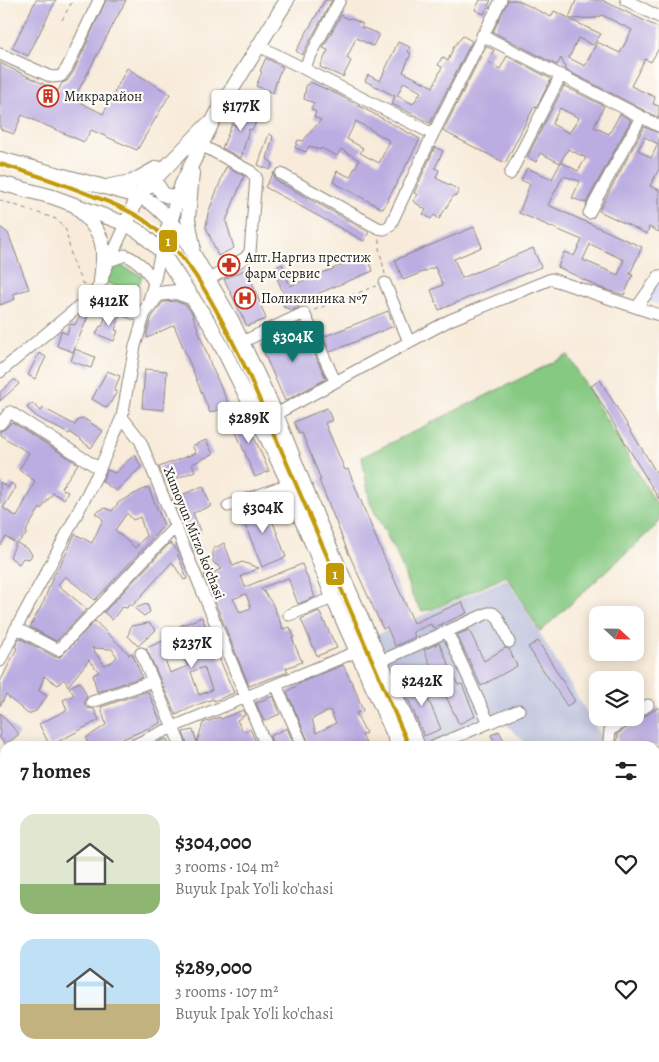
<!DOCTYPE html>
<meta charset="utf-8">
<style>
body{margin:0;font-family:Alegreya,serif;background:#f2f2f2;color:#222;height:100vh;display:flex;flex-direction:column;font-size:19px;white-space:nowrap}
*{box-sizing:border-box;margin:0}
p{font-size:16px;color:#767676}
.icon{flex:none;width:28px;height:28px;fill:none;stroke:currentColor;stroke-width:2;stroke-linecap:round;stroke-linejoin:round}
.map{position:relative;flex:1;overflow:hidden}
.details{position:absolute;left:0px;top:741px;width:660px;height:321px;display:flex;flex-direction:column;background:#fff;border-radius:15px 15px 0 0;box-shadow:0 2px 12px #0003}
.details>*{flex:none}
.needle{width:32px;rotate:112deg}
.fabs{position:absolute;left:589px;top:606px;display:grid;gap:10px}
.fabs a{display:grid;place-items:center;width:55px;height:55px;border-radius:10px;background:#fff;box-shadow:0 2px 12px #0003;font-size:25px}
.price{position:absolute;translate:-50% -42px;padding:0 11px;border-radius:5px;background:#fff;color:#222;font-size:16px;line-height:32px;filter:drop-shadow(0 1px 2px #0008)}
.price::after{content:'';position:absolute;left:50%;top:30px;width:15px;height:11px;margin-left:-8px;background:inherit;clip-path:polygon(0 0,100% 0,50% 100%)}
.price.active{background:#0f766e;color:#fff}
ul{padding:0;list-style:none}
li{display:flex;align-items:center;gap:15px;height:125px;padding:0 20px}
li span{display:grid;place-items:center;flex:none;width:140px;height:100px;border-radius:15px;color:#555}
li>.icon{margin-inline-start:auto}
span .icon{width:60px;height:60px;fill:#fffc;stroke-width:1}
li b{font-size:21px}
h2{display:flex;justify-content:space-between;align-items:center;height:60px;padding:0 20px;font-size:21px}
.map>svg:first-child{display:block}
</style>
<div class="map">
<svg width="659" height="1062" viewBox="0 0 659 1062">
<rect width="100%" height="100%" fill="#fdfcf7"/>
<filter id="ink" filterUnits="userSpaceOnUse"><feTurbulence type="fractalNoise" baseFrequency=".02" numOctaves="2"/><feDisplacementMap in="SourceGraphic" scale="10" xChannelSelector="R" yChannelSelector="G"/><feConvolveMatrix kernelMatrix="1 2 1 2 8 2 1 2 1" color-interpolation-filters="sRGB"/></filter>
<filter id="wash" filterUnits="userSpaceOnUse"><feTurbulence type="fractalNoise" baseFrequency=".0096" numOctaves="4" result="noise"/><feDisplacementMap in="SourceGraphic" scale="20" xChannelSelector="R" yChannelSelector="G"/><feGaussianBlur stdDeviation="1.12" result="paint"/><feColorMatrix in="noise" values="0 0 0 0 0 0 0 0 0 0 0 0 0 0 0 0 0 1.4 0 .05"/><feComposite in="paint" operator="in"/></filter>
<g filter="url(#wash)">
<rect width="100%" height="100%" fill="#f8ebda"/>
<path fill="#d6d7f8" d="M659,273V304L641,299Z
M240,1058H257L260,1062H231Z"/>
<path fill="#bec2dd" d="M507,579L607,746H529L501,720L432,746H426L376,635Z"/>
<path fill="#86c982" stroke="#51724f" d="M116,263L142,276L135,294L105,282Z
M568,355L659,508V523L540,632L507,576L433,609L422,611L412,596L399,559L370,503L362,457Z"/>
<g id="blocks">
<path fill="#bbade1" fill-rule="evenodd" d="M36,0H56L28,56L12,48Z
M106,0H126L74,99L103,114L127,68L170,94L137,150L91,130L84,142L22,115L14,134L0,129V63L58,91L62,83L67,81L74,71Z
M325,0H332L302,55L296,51Z
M480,0H491L484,14L475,10Z
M508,0H517L551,17L554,11L569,18L576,0H602L659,28V48L651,62L645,59L631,86L655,97L653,104L659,106V118L566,70L561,58L557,65L493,32ZM602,15L632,30L620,53L597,42L585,66L569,58L578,38L593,45L601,34L569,19L596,18Z
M341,15L348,19L350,18L363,24L361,27L379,34L373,46L356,38L347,58L351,61L343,77L320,67L328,50L323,48Z
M463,36L472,41L430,123L392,104L395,96L365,81L368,75L380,81L398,42L410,47L408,52L411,53L403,72L433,87L442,67L438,65L442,57L448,61L454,46ZM404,82L421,92L413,104L397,96Z
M486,46L494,50L488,62L500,69L507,56L551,79L536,108L534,107L505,163L443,131Z
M266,58L283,67L278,76L273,93L256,86L262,72L260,71Z
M310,82L339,95L420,139L383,209L333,182L337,171L350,177L359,160L341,149L337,156L321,148L320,150L309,146L306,152L295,148L298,140L303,141L321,120L314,117L316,112L311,109L314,103L304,99L306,86ZM356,121L390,141L379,163L360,153L363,148L347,139Z
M564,86L604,106L594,127L609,134L620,114L631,120L586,203L572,198L580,181L563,176L548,205L642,247L630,274L633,275L624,295L601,288L558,267L564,252L574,256L582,240L519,213L530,184L521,180L527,168L552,179L561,162L578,171L586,158L568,149L560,163L540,153L536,162L527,157ZM560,108L579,118L569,133L552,124ZM590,244L624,260L618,275L583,260Z
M249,105L258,108L255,124L252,130L249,129L241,158L222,148L232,124L237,126L244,109Z
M644,127L659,133V169L650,186L659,190V232L649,227L647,234L599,211ZM645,137L658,144L651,158L638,150Z
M269,134L273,136L267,159L273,163L270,170L258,165Z
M435,147L443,151L435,168L439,170L436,178L459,190L456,196L454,195L439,219L434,215L431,219L423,214L426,210L413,201L418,195L414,193Z
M226,167L244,176L226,221L234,248L218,256L206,227L208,213Z
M274,172V177L277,181L369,232L364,241L265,187Z
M0,227L8,233L29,289L13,294L15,299L0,305Z
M474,227L482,247L454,259L462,278L533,248L541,267L439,310L431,290L443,285L435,267L403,280L395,260Z
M367,255L373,271L297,302L299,307L296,309L292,310L283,307L286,299L273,269L282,264L290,286Z
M247,269L266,319L247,326L224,279Z
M175,301L186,305L192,313L211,365L229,405L210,413L174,325L147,338V332L152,317L163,302Z
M388,311L394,326L330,352L323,337Z
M107,312L120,316L115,330L118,331L114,341L96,334L100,326L102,327Z
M86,313L87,319L73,352L57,346L61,331L67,334L70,324L75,325L80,315Z
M302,327L326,379L285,401L260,344Z
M75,349L95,357L91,368L71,361Z
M39,353L46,357L35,379L28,375Z
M145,369L167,371L164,410L142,408Z
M107,371L120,376L114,391L117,392L107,408L92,399Z
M14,380H16L19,384L0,401V392Z
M600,380L659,477V499L591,386Z
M32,403L41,411L43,408L75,425L78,420L83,418L103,431L91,448L70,432L69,434L37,417L27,408Z
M327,408L332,420L325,423L345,470L348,469L380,548L414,623L462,602L467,613L433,628L431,624L413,632L415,637L395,646L387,627L383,629L348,552L319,480H321L302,433L299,434L294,422Z
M242,410L269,471L255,477L229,416Z
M12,422L78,464L61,488L68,492L64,499L53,493L41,509L40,508L27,529L26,535L17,543L29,550L32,555L29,559L23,558L19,564L10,557L16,543L6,537L0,545V482L8,488L11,483L16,487L3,508L17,517L35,481L19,470L29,453L0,435V431L5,429Z
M206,440L213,454L192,464L195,471L166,483L159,467L196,453L192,446Z
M135,454L141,467L116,491L102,481L107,470L115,473Z
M203,486L211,506L193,513L201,533L196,535L202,550L195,553L172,499Z
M148,487L164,525L143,549L95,600L65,576L58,585L87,609L56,641L30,627L44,601L52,579L67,552L75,534L92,543L103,519L95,513L105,508L112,511L119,502ZM127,513L133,520L140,517L146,536L135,548L115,530Z
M265,501L286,557L262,567L239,510Z
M170,543L175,547L187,579L184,580L172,562L132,606L129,604L127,608L122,607L112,620L104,612Z
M224,543L233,566L242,562L259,568L241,576L245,587L302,564L315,597L298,604L288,578L261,588L272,603L283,629L290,627L294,637L292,638L302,662L286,668L288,672L249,686L204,575L212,572L214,575V572L222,569L213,562V549ZM246,594L251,608L240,612L233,599Z
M147,604L150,612L144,616L134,608Z
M319,611L337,648L317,656L301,619Z
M202,617L234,693L214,701L213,699L194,706L176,715L146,648L163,641L169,657L165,660L170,673L188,666L176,641L184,637L178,627ZM204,667L212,690L199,695L191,672Z
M95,621L129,654L128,655L132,653L142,677L97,692L93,675L99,672L89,660L68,686L64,679L58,685L44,676L39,691L47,696L36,711L28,714L6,695L0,706V682L17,648L15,647L19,638L55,657H60ZM92,648L112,649L117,657L112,662L104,665Z
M149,623L156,630L138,646L128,636L131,626Z
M469,630L484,661L505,648L509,649L517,666L481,686L457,635Z
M538,641L575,701L567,706L528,647Z
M439,643L458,685L462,684L475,716L459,724L443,690L441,691L424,650Z
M343,665L355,689L363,711L356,713L366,733L362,735L367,746H310L287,692L302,682ZM330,710L336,723L316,733L312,719Z
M419,678L441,729L424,736L402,685Z
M80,682L87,696L85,700V705L87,708L94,709L99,720L50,746L39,724L67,710L63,700L74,695L69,687Z
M148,691L161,723L106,746H89L86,738L106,725L101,707Z
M273,696L280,714L264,721L256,703Z
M659,707V746H619L617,739L618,737L617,734Z
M243,710L245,715L237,720L243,732L250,729L258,746H188L183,732L193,730L197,742L203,723L220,717L221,719Z
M0,713L19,734L6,745L0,738Z
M287,728L295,746H273L270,736Z
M499,731L507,746H497L491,735Z
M167,739L170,746H149L161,741Z"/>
</g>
</g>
<g filter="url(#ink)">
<use href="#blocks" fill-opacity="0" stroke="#8a847b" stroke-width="1"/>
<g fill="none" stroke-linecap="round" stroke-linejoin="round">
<g stroke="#8a847b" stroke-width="13">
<path id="minor" d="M626,0L659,17
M482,35L659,126
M259,46L433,134
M0,54L52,77L61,76L67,68L99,0
M304,68L340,0
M201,145L250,171L256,177L250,252L245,258L208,280
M281,174L378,228L384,229L390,226L433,134L501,0
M510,174L561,75
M589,213L641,117
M109,261L125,255C139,261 147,269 154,283
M385,283L409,342
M90,297L143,317
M637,307L659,276
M242,342L304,313L335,381
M0,372L95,293L126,224
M276,414L450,320L551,279L659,315
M122,417L140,440L266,746
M0,424L10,412L100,469
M228,506L289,484
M289,615L333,598
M16,628L58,650L175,527
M447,631L489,723
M141,653L181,746
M0,661L16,628L54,558L97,475L122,417L135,346L154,283L161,251
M381,661L488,613H493L498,618L509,642
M276,685L303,746
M92,702L153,681
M635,714L648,705
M132,746L173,727L358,651
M435,746L519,710
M612,746L609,741L610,730L630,718
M655,764L659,762
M0,777L5,781
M655,955L656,953
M0,1014L5,1011
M83,1058L85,1062
M358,1058L362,1062
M330,1062L338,1058"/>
</g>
<g stroke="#8a847b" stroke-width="16">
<path id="major" d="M0,159L138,196L152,203L170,220L186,241L232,321L276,414L318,520L418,746
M192,173L188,219L193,246
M153,179L163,194L176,199
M0,183L53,197L126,224L141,233L161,251L211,326L226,355L269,442L289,484L295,505L315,550L333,598L399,746
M110,186L132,182L157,168
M77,207C104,236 106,241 101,280
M126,224L138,196L207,125
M161,251L182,184L216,115L287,0
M145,311L158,294L176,292L193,298
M655,861L659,859
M655,874L659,873
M655,1014L659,1016
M655,1036L659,1038
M174,1062L182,1058
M206,1062L215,1058"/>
</g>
<path stroke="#8a847b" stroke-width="1" stroke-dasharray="4 4" stroke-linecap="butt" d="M62,20L73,0
M0,200L56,219L66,230L72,260L82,283L87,284
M379,239V248L385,274
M108,290L137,301
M314,310L376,286"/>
<use href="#minor" stroke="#fff" stroke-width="11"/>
<use href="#major" stroke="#fff" stroke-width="14"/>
<g stroke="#fdfcf7" stroke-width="8">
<path id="tram-1" d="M0,164C31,173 63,184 93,196C112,203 132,211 148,223C194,258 223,322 248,373L409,746"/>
</g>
<use href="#tram-1" stroke="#c29a07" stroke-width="4"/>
</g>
</g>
<defs>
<g id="building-ring" transform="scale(1.125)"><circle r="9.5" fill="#fdfcf7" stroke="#c8321e" stroke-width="1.5"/><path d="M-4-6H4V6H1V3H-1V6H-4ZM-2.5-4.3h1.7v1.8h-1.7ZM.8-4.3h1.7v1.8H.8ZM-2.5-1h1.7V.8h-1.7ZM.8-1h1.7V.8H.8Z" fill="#c8321e"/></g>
<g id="pharmacy-ring" transform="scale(1.125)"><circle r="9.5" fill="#fdfcf7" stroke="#c8321e" stroke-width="1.5"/><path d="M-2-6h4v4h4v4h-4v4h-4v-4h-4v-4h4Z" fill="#c8321e"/></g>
<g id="hospital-ring" transform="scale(1.125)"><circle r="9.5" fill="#fdfcf7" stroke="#c8321e" stroke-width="1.5"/><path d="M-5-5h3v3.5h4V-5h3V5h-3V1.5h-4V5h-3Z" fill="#c8321e"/></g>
</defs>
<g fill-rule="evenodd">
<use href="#building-ring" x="48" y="96"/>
<use href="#pharmacy-ring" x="229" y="265"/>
<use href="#hospital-ring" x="245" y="298"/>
</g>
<g text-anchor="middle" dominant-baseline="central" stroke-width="4.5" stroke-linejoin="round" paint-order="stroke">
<g font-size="14" fill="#1c1c1c" stroke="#fdfcf7" text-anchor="start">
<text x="64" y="96">Микрарайон</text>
<text x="245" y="257">Апт.Наргиз престиж<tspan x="245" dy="16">фарм сервис</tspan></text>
<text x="261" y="298">Поликлиника №7</text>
</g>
<g font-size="14" fill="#1c1c1c" stroke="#fdfcf7">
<text transform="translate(194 533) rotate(68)">Xumoyun Mirzo ko'chasi</text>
</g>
</g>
<g stroke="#fdfcf7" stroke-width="2">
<rect x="158" y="229" width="20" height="24" rx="5" fill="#c29a07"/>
<rect x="325" y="562" width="20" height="24" rx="5" fill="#c29a07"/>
</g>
<g font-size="14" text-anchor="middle" font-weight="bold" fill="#fff">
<text x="168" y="246">1</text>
<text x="335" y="579">1</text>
</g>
</svg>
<div class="fabs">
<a><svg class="needle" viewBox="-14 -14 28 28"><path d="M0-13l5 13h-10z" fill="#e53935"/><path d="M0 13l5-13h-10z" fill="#767676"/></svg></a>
<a><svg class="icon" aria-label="layers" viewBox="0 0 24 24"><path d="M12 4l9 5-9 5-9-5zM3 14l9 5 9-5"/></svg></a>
</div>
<b class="price" style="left:241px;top:132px">$177K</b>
<b class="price" style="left:109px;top:327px">$412K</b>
<b class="price active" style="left:293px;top:363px">$304K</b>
<b class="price" style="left:249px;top:444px">$289K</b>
<b class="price" style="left:263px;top:534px">$304K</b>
<b class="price" style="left:192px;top:669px">$237K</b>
<b class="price" style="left:422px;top:707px">$242K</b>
<section class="details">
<h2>7 homes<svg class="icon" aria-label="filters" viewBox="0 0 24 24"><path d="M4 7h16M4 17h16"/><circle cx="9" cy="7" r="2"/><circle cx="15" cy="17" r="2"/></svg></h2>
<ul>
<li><span style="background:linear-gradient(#dfe7d0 70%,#8fb573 0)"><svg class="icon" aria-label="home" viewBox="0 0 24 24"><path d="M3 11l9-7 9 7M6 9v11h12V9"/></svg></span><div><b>$304,000</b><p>3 rooms · 104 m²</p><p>Buyuk Ipak Yo'li ko'chasi</p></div><svg class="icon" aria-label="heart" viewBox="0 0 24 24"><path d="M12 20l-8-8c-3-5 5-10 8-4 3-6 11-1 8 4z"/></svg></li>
<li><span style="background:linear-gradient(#bfe0f5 65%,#c2b280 0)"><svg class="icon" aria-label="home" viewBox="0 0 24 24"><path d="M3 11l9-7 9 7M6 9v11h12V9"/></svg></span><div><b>$289,000</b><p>3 rooms · 107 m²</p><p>Buyuk Ipak Yo'li ko'chasi</p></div><svg class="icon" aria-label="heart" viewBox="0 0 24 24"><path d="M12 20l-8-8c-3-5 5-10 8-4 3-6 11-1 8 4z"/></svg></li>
</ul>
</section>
</div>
